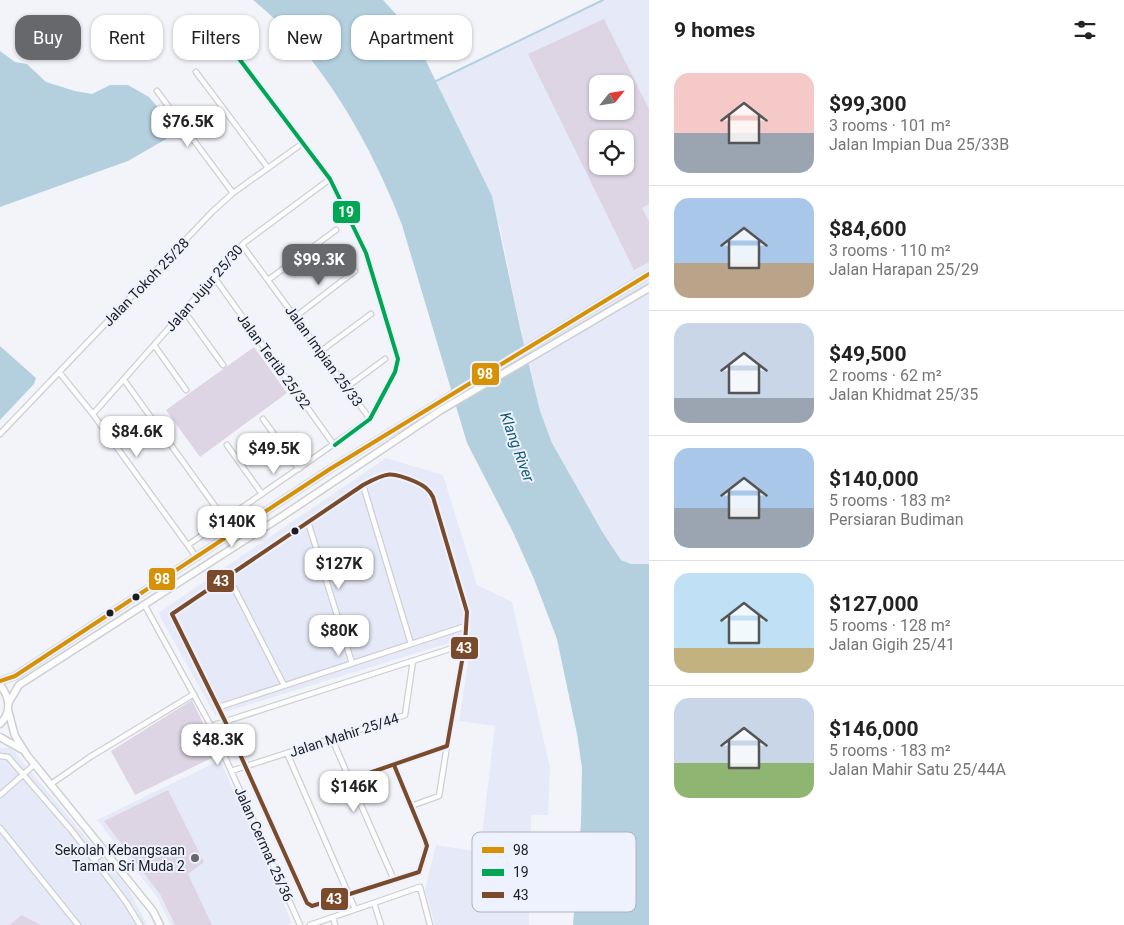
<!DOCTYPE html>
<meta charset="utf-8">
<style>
body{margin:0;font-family:Roboto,sans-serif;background:#f2f2f2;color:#222;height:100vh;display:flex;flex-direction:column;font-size:19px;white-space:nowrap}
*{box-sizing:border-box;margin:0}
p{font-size:16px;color:#767676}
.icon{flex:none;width:28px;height:28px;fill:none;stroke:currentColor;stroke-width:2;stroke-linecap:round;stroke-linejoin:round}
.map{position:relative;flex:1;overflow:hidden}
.drawer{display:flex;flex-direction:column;background:#fff;width:475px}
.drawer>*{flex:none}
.banner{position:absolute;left:15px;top:15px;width:475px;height:45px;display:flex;gap:10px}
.needle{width:32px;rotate:60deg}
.fabs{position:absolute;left:589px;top:75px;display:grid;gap:10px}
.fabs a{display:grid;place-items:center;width:45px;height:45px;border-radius:10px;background:#fff;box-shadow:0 1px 4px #0004;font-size:25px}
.price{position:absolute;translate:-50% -42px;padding:0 11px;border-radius:10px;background:#fff;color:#222;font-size:16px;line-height:32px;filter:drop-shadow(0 1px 2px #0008)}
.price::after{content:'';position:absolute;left:50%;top:30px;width:15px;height:11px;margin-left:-8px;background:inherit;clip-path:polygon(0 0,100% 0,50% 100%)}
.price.active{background:#66686c;color:#fff}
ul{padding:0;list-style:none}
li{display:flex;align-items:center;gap:15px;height:125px;padding:0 25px}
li+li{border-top:1px solid #e0e0e0}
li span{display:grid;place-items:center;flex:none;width:140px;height:100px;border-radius:15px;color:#555}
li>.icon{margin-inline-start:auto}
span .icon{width:60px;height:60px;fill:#fffc;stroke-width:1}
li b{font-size:21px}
h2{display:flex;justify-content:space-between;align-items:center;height:60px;padding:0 25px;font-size:21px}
.tag{padding:0 18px;border-radius:15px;background:#fff;box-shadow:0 1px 4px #0004;font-size:18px;line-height:45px}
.tag.active{background:#66686c;color:#fff}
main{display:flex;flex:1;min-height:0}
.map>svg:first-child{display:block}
</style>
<main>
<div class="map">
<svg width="649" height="925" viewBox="0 0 649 925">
<rect width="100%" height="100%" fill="#f2f4fa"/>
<path fill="#e6eaf8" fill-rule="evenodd" d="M603,0H649V564H631L621,560L603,533L552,443L540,411L520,328L500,227L436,81ZM598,84H625V111H598ZM598,139H625V166H598Z
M386,458L443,475L477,585L512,602L550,767L548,815H531L529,925H435L425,890L436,845L480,852L495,726L459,721L472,636L215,715L158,613Z
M0,748H11L128,888L147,925H0Z
M220,760L292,923L288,925H171L157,897L97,820Z"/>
<path fill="#ddd4e4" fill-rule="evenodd" d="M604,19L649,109V204L642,208L649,221V262L634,270L528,54ZM598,84H625V111H598ZM598,139H625V166H598Z
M254,347L287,393L200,457L166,410Z
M192,700L218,755L135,795L111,751Z
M168,790L204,862L188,874L212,925H175L160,894L104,821Z
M22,915L40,925H9Z"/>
<path fill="#b4d0df" d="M253,0H383L404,23L424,57L492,196L520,328L540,411L552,443L603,533L621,560L631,564H649V925H573L581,823L582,768L577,734L557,639L534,579L512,530L467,443L402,225C372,146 320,53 253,0Z
M32,20L41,23L32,50L23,47Z
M0,51L15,62L27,64L46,82L75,91L92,94L110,85H128L149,97L160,110L168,126L166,139L128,161L0,207Z
M0,346L36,378L34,384L0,420Z"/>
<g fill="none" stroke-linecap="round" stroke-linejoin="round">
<path stroke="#b4d0df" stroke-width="2" d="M434,82L603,0"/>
<g stroke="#cecfd3" stroke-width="7">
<path id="street" d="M196,72L268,168
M157,91L233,193
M242,245L370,419
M214,277L334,445
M268,280L336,230
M184,311L223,365
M295,317L355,271
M154,345L186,390
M321,351L371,314
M59,372L92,413L197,558
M124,380L225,520
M347,387L385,359
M93,414L245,242L330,179
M263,419L299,469
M0,434L212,212L233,193L303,143
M227,445L262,494
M363,485L411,644
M308,522L352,663
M188,545L370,419L395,372L398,359L366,253L330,179L237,56
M228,576L284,685
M144,604L211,726L300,925
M219,707L466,626
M211,726L465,644
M332,739L394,880
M287,753L355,909
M0,756L8,757L72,831L126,902L140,925
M231,771L405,715L413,661
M349,780L447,746L465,644L467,612L433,497C429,489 424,486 416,482C391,471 387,472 363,485L172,614L225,721L307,903L312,906L419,872L427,846L425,840L394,765
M51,784L90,757L194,694
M0,795L35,764
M411,806L439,796L447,746
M0,828L78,925
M94,860L105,851
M374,903L381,925
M333,917L335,925
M310,925L420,887L430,925"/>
</g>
<g stroke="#cecfd3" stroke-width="9">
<path id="secondary" d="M0,681L15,676L330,469L649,274
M0,685C10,697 12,712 0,724
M9,702L19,685L284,515L441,410L649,288
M8,710L15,736L27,755L153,911L160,925
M0,737L21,749"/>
</g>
<use href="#street" stroke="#fdfdfe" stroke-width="4.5"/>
<use href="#secondary" stroke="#fdfdfe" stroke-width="6"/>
<g stroke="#eef2fe" stroke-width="8">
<path id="bus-1" d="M0,681L15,676L330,469L649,274"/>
</g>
<g stroke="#eef2fe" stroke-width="8">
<path id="bus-2" d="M237,56L330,179L366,253L398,359L395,372L370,419L335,445"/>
</g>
<g stroke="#eef2fe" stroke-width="8">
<path id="bus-3" d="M349,780L447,746L465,644L467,612L433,497C429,489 424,486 416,482C391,471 387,472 363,485L172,614L225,721L307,903L312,906L419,872L427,846L425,840L394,765"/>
</g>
<use href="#bus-1" stroke="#d69105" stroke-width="4"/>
<use href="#bus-2" stroke="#00a651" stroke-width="4"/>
<use href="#bus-3" stroke="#7a4b2a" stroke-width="4"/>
</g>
<g fill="#1a1c20" stroke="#eef2fe" stroke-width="2">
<circle cx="295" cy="531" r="4.5"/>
<circle cx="136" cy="597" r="4.5"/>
<circle cx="110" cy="613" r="4.5"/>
</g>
<circle fill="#66686c" stroke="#eef2fe" stroke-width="2" cx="195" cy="858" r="5"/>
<g text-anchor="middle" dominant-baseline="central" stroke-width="4" stroke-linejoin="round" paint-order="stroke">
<g font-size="14" fill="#1a1c20" stroke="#eef2fe">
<text transform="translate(146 282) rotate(-46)">Jalan Tokoh 25/28</text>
<text transform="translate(204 288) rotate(-49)">Jalan Jujur 25/30</text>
<text transform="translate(324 356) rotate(54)">Jalan Impian 25/33</text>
<text transform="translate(274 361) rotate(54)">Jalan Tertib 25/32</text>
<text transform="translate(344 735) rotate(-18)">Jalan Mahir 25/44</text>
<text transform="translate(264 844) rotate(66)">Jalan Cermat 25/36</text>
</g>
<g font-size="14" fill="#1a1c20" stroke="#eef2fe" text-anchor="end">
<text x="185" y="850">Sekolah Kebangsaan<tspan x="185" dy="16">Taman Sri Muda 2</tspan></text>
</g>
<g font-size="15" font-style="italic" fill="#115974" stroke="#eef2fe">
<text transform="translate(517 447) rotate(70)">Klang River</text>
</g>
</g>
<rect x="472" y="832" width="164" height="80" rx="8" fill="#eef2fe" stroke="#aeb2bb" stroke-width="1"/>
<rect x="482" y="847" width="22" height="6" fill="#d69105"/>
<rect x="482" y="869" width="22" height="7" fill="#00a651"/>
<rect x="482" y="892" width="22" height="6" fill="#7a4b2a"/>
<g font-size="14" fill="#1a1c20">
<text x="513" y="855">98</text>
<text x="513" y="877">19</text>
<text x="513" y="900">43</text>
</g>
<g stroke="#eef2fe" stroke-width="2">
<rect x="332" y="200" width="29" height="24" rx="5" fill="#00a651"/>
<rect x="471" y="362" width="29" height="24" rx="5" fill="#d69105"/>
<rect x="148" y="567" width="28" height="24" rx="5" fill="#d69105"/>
<rect x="206" y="569" width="29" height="24" rx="5" fill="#7a4b2a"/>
<rect x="450" y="636" width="29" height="24" rx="5" fill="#7a4b2a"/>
<rect x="320" y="887" width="29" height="24" rx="5" fill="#7a4b2a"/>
</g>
<g font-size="14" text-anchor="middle" font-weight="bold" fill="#fff">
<text x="346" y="217">19</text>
<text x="485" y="379">98</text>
<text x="162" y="584">98</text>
<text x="221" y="586">43</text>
<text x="464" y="653">43</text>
<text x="334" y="904">43</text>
</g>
</svg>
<div class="fabs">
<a><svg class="needle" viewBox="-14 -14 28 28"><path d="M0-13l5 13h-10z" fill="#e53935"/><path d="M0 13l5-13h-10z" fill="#767676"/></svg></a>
<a><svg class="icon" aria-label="locate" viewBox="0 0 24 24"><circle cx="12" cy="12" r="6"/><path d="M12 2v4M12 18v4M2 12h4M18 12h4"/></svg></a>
</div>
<b class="price" style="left:188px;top:148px">$76.5K</b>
<b class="price active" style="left:319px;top:286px">$99.3K</b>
<b class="price" style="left:137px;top:458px">$84.6K</b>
<b class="price" style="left:274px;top:475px">$49.5K</b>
<b class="price" style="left:232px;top:548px">$140K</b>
<b class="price" style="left:339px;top:590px">$127K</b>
<b class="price" style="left:339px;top:657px">$80K</b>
<b class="price" style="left:218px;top:766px">$48.3K</b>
<b class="price" style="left:354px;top:813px">$146K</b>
<div class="banner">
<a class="tag active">Buy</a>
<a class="tag">Rent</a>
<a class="tag">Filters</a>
<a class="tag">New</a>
<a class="tag">Apartment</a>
</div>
</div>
<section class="drawer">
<h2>9 homes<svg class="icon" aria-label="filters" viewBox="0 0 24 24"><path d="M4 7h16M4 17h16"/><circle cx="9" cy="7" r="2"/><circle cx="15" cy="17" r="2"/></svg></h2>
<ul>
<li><span style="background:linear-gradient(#f6c9c9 60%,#9aa5b1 0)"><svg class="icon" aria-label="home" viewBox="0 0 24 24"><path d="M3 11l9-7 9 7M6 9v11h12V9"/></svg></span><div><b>$99,300</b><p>3 rooms · 101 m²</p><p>Jalan Impian Dua 25/33B</p></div></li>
<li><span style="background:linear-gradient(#a9c7e8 65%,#b9a48a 0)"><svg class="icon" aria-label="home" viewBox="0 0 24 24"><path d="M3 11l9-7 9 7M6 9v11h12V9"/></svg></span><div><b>$84,600</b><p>3 rooms · 110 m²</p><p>Jalan Harapan 25/29</p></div></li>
<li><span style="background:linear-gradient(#c9d6e8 75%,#9aa5b1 0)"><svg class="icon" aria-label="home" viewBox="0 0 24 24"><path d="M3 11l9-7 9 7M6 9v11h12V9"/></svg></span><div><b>$49,500</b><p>2 rooms · 62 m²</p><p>Jalan Khidmat 25/35</p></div></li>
<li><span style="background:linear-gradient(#a9c7e8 60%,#9aa5b1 0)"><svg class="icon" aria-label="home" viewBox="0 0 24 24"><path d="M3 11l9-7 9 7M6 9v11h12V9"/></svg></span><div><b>$140,000</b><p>5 rooms · 183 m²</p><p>Persiaran Budiman</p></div></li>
<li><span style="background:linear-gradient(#bfe0f5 75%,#c2b280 0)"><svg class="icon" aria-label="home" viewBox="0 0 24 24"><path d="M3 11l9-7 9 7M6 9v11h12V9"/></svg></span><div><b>$127,000</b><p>5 rooms · 128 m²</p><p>Jalan Gigih 25/41</p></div></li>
<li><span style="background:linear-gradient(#c9d6e8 65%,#8fb573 0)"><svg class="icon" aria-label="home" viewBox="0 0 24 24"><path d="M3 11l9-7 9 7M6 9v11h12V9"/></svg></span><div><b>$146,000</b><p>5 rooms · 183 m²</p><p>Jalan Mahir Satu 25/44A</p></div></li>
</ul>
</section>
</main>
